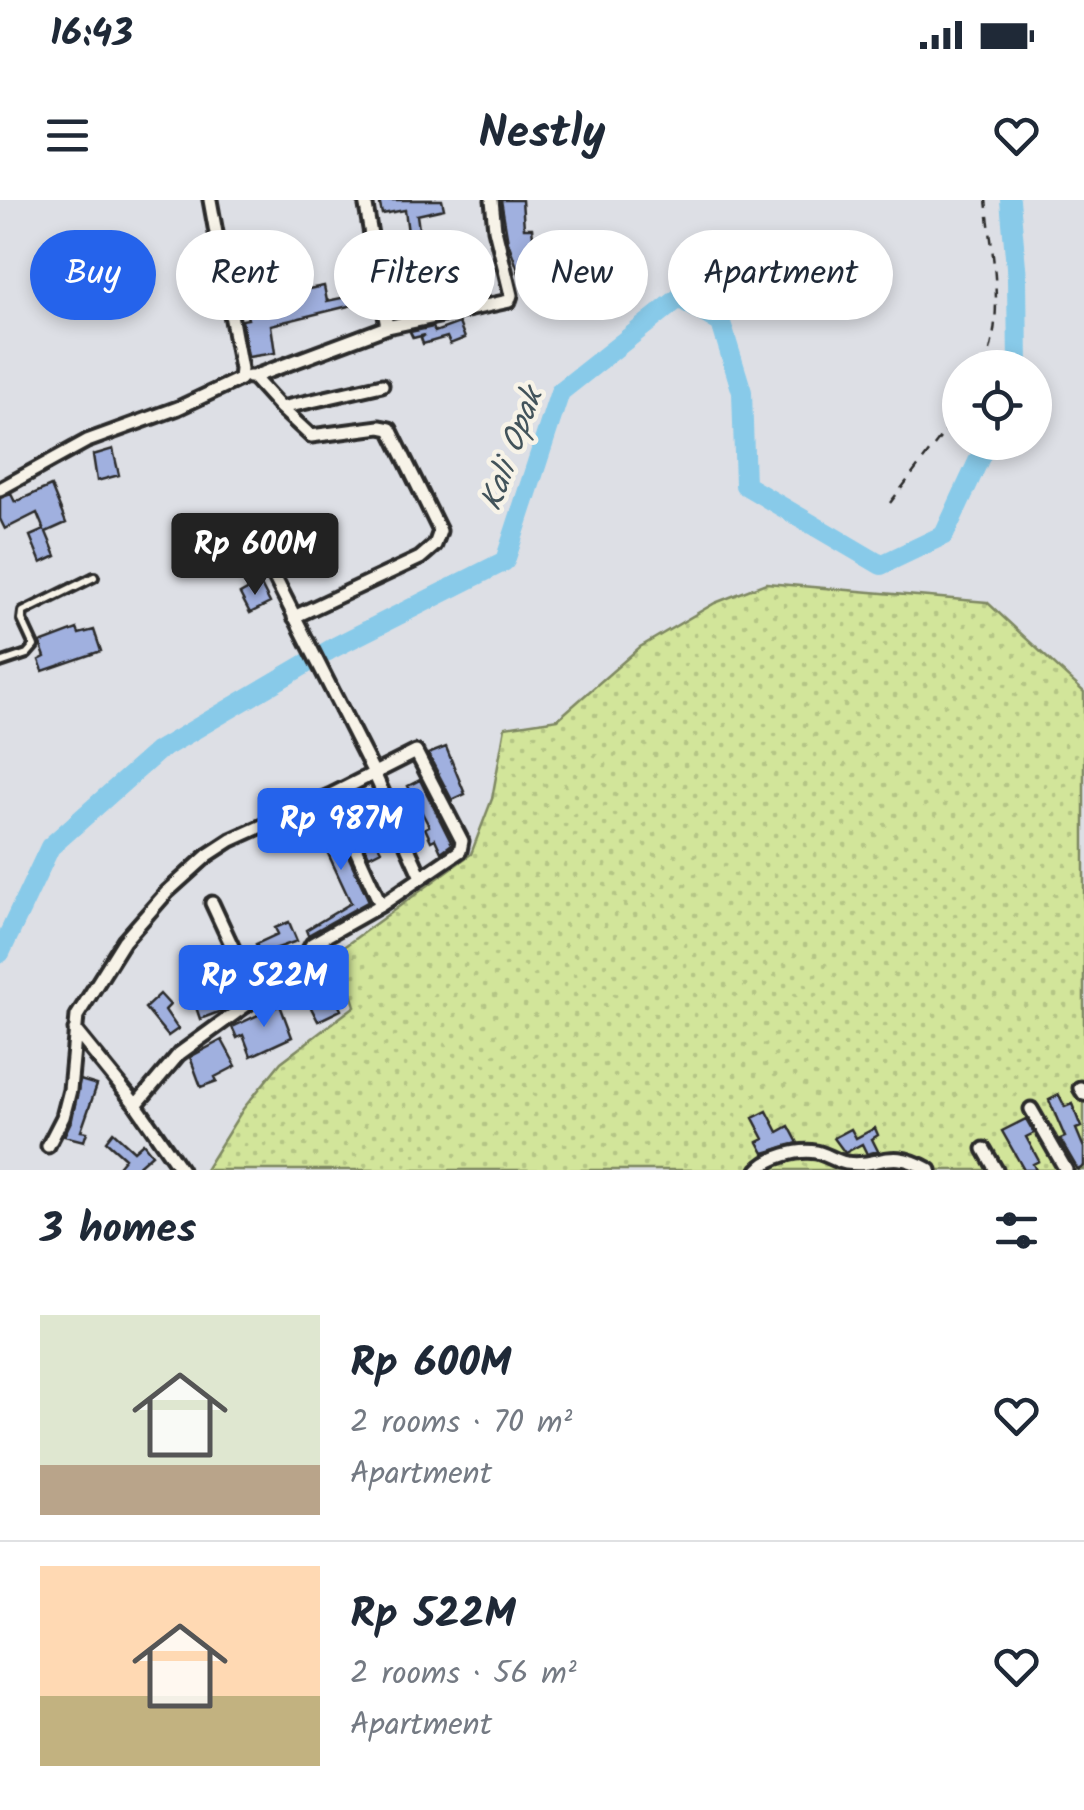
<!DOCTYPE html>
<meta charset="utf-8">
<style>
body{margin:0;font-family:Kalam,sans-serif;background:#f2f2f3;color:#1f2937;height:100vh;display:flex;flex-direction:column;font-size:38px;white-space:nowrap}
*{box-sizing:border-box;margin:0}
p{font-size:32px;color:#747a83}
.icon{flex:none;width:55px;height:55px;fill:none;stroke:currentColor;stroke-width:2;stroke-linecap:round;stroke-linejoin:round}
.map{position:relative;height:970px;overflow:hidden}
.side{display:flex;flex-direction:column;background:#fff;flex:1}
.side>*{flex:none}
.guide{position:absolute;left:30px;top:30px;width:1025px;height:90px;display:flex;gap:20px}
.buttons{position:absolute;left:942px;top:150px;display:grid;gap:20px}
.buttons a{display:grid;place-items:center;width:110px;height:110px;border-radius:50%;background:#fff;box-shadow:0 5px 15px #0003;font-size:50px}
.price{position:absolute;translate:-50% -85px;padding:0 22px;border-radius:10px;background:#2563eb;color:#fff;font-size:32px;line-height:65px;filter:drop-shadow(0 2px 5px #0008)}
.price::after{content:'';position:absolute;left:50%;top:60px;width:30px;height:22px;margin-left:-15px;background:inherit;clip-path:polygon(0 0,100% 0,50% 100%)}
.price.on{background:#222;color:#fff}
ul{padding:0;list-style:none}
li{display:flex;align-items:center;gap:30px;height:250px;padding:0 40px}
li+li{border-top:2px solid #e0e1e3}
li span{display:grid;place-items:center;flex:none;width:280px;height:200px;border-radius:0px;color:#555}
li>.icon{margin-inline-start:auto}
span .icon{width:120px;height:120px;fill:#fffc;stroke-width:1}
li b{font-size:42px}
h2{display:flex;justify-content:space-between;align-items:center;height:120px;padding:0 40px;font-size:42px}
.chip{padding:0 35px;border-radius:45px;background:#fff;box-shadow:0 5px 15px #0003;font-size:35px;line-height:90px}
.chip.on{background:#2563eb;color:#fff}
.status{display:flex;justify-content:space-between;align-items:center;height:70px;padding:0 50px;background:#fff;direction:ltr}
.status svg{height:28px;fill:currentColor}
header{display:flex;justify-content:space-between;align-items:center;height:130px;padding:0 40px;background:#fff;font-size:45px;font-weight:800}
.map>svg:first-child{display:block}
</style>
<div class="status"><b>16:43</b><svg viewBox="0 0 49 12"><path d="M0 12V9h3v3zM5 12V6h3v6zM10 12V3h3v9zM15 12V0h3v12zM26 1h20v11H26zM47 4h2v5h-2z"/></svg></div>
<header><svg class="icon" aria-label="menu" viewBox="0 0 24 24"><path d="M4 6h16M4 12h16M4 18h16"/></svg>Nestly<svg class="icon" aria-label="heart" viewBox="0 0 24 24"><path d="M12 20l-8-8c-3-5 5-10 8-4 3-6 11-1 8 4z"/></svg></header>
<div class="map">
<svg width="1084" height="970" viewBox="0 0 1084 970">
<defs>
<pattern id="grass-dots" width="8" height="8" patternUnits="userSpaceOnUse" patternTransform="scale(2.5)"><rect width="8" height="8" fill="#d2e59a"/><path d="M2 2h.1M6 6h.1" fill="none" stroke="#b4c585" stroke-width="1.8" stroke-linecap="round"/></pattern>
</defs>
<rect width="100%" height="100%" fill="#dddfe5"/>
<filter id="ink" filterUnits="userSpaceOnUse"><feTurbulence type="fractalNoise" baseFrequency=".01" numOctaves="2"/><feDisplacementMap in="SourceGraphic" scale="20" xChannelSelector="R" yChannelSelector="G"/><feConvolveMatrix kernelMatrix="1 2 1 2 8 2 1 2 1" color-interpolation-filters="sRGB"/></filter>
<g filter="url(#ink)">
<path fill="url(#grass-dots)" stroke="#7e8862" stroke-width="2.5" d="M766,383L987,402L1084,492V970H205L243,909L281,862L355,806L338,751L471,654L492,599L505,527L558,519L640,447L715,403Z"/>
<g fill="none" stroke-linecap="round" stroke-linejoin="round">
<path stroke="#88cae9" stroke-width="20" d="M1010,0L1017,78L1018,168
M0,753L50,647L158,551L333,448L505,361L560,192L679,98L721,123L742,192L745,285L881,365L944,335L987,242"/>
</g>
<path fill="#a0b0df" stroke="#2b2b2b" stroke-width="2.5" d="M379,0H442L444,9L417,15L421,43L469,34L472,54L463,56L467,74L451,77L447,56L429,61L432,79L400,84L397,58L385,60L382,45L409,40L405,10L382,14Z
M501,0H522L524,28H532L534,45L551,42L552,52L566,49L570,73L561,77L556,62L535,65L537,78L522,81L508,42Z
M259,56L261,67L286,61L293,92L324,86L327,101L351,96L348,72L367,68L373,100L271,125L275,153L248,157L242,120L248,119L237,76L246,74L244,59Z
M459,123L465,138L450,144L447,137L423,144L421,138L425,135L413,138L410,132L433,127L435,132Z
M113,249L119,275L97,281L93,255Z
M51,286L66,323L46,332L56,356L41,363L30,336L44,330L37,313L5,329L0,319V298L11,294L15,302Z
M260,383L270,403L250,413L240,394Z
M77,429L79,434L94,430L101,451L43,471L39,460L45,457L40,443Z
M446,547L465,594L452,600L428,554Z
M420,580L452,644L441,652L435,639L431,641L425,628L429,626L408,586Z
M353,594L361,610L365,607L372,620L383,615L388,628L373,636L381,650L369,656L343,599Z
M327,610L369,701L308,735L306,730L351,703L325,647L330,644L317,615Z
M289,722L297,741L261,754L256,744L278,734L275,728Z
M226,757L244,795L222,806L224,810L200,819L193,798L219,789L213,777L224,772L218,760Z
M331,788L341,810L318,821L307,800Z
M160,794L170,805L165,810L178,829L168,836L145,808Z
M280,805L292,837L251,856L243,835L237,838L232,827Z
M222,840L236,866L215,877L217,881L201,887L190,857Z
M80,880L97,885L81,931L87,932L84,941L64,936L72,919Z
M1059,895L1065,907L1072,904L1081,927L1076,929L1084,948V966L1078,970L1060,939L1065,937L1049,900Z
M767,911L778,932L789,926L798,943L764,953L758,942L764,939L753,918Z
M1026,919L1034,933L1026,937L1039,961L1033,964L1036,970H1024L1002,931Z
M875,928L878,935L872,939L878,951L867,954L862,944L845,953L834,938L851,929L856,938Z
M113,932L134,951L143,943L152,954L134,970H115L125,958L106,941Z"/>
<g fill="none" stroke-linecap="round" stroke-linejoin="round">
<g stroke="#2b2b2b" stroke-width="14">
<path id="service" d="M0,463L27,454L34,446L22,420L23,412L94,377"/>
</g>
<g stroke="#2b2b2b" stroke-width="19">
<path id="minor" d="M365,0L387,127
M249,177H253L281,208L382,185
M253,177L387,127L509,101L511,95L495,29L492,0
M281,208L311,236L380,227L390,229L440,331L435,345L420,358L294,417
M0,289L87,241L178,208L240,179L241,169L210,0
M270,356L274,376L374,573L421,677
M331,595L381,705
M212,703L256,798
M75,830L136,905
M1080,888L1084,894
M1031,909L1066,970
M48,946L63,917L70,890L77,816L124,741L167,692L208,655L231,640L331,595L416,552L462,641L460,651L381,705L312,744L300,766L179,854L136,905L181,970
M984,949L996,970
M758,970C769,957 798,949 816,952C826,954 835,961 846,963C883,968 886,946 930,970"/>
</g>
<path stroke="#2b2b2b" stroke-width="2.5" stroke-dasharray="10 8" stroke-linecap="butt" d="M984,168C1006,117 992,53 986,0
M890,303L960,212"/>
<use href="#service" stroke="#f7f3e8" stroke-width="6"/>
<use href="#minor" stroke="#f7f3e8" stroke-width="11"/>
</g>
</g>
<g text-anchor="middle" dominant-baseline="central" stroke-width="9" stroke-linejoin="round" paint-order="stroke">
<g font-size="32" font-style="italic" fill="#42535a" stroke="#f7f3e8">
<text transform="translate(513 250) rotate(-70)">Kali Opak</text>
</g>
</g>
</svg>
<div class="buttons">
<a><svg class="icon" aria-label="locate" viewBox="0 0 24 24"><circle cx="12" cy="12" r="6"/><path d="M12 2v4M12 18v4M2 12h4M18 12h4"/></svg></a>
</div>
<b class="price on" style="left:255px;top:398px">Rp 600M</b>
<b class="price" style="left:341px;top:673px">Rp 987M</b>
<b class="price" style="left:264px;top:830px">Rp 522M</b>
<div class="guide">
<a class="chip on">Buy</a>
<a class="chip">Rent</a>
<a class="chip">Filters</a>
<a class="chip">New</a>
<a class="chip">Apartment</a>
</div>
</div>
<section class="side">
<h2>3 homes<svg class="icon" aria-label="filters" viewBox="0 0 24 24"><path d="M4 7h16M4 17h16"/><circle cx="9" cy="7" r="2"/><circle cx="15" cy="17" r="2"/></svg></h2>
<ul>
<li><span style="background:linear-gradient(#dfe7d0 75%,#b9a48a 0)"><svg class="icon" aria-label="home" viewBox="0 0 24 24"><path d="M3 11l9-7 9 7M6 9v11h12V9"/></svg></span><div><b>Rp 600M</b><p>2 rooms · 70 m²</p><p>Apartment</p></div><svg class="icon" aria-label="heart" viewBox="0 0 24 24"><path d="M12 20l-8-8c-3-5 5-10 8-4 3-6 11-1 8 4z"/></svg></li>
<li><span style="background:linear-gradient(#ffd9b3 65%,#c2b280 0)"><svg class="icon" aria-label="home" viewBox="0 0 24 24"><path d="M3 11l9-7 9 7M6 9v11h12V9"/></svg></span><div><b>Rp 522M</b><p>2 rooms · 56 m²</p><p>Apartment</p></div><svg class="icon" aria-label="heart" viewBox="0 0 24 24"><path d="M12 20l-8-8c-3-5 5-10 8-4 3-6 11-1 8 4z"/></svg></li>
</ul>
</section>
